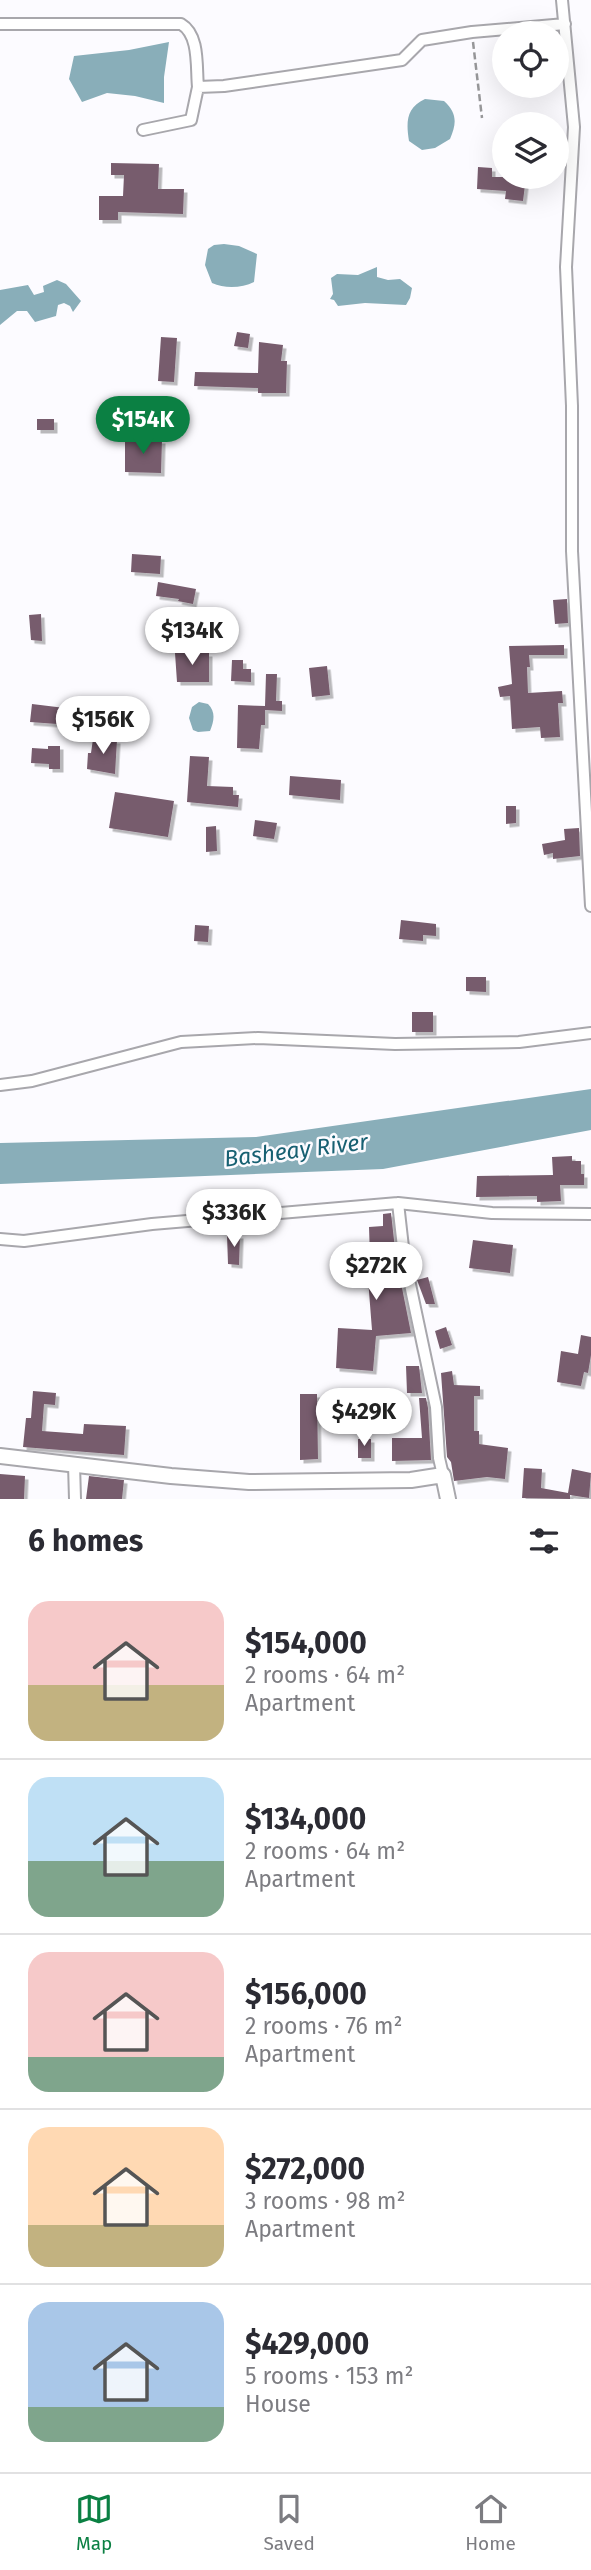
<!DOCTYPE html>
<meta charset="utf-8">
<style>
body{margin:0;font-family:"Fira Sans",sans-serif;background:#f7f7f7;color:#2b2b33;height:100vh;display:flex;flex-direction:column;font-size:26px;white-space:nowrap}
*{box-sizing:border-box;margin:0}
p{font-size:23px;color:#7c7c81}
.icon{flex:none;width:38px;height:38px;fill:none;stroke:currentColor;stroke-width:2;stroke-linecap:round;stroke-linejoin:round}
.map{position:relative;height:1499px;overflow:hidden}
.side{display:flex;flex-direction:column;background:#fff;flex:1}
.side>*{flex:none}
.fabs{position:absolute;left:492px;top:21px;display:grid;gap:14px}
.fabs a{display:grid;place-items:center;width:77px;height:77px;border-radius:50%;background:#fff;box-shadow:0 7px 28px #0002;font-size:35px}
.price{position:absolute;translate:-50% -60px;padding:0 16px;border-radius:24px;background:#fff;color:#222;font-size:23px;line-height:46px;filter:drop-shadow(0 2px 4px #0008)}
.price::after{content:'';position:absolute;left:50%;top:42px;width:21px;height:16px;margin-left:-10px;background:inherit;clip-path:polygon(0 0,100% 0,50% 100%)}
.price.selected{background:#0b8043;color:#fff}
ul{padding:0;list-style:none}
li{display:flex;align-items:center;gap:21px;height:175px;padding:0 28px}
li+li{border-top:2px solid #e1e1e2}
li span{display:grid;place-items:center;flex:none;width:196px;height:140px;border-radius:21px;color:#555}
li>.icon{margin-inline-start:auto}
span .icon{width:84px;height:84px;fill:#fffc;stroke-width:1}
li b{font-size:30px}
h2{display:flex;justify-content:space-between;align-items:center;height:84px;padding:0 28px;font-size:30px}
.dock{display:flex;justify-content:space-around;align-items:center;height:98px;border-top:2px solid #e1e1e2;background:#fff;font-size:19px;color:#7c7c81}
.dock a{display:grid;justify-items:center;gap:4px}
.dock .selected{color:#0b8043}
.map>svg:first-child{display:block}
</style>
<div class="map">
<svg width="591" height="1499" viewBox="0 0 591 1499">
<defs>
<filter id="shadow"><feDropShadow dx="3.5" dy="3.5" stdDeviation="0" flood-color="#0004"/></filter>
</defs>
<rect width="100%" height="100%" fill="#fcfbff"/>
<path fill="#89aeb9" d="M169,42L164,77V103L135,96L107,93L82,102L69,79L74,56L129,50Z
M425,99L444,101C457,113 457,123 450,139L435,148L422,150L409,141C406,122 406,108 425,99Z
M224,244L239,246L257,254L254,282C242,288 225,289 212,283L205,265L208,249L214,245Z
M377,267V277L388,280L400,279L412,288L410,298L406,305L365,303L338,306L334,300L330,299L333,294L331,278L337,274L358,275Z
M57,280L66,284L81,301L73,312L70,306L64,303L58,305L56,316L35,322L27,311H17L0,325V290L28,285L34,295L44,292L43,286Z
M199,702L208,704C216,712 214,721 210,731L198,732L193,730L189,718L192,707Z
M591,1089V1130L383,1169L0,1184V1143L256,1137Z"/>
<path fill="#775c6d" filter="url(#shadow)" d="M111,163L159,164L158,189H184L183,214L118,212V220H99V196H123L124,175H111Z
M478,167L492,168V177H526L523,201L505,199L506,191L477,189Z
M237,332L250,334L248,348L234,346Z
M161,337L177,338L174,382L158,381Z
M259,342L283,345L281,361H287L286,393H258V388L194,386L195,372L258,373Z
M37,419H54V430H37Z
M125,440H162L161,473L125,472Z
M132,554L161,556L160,574L131,572Z
M158,582L196,589L193,604L178,601L179,599L156,596Z
M567,599L568,623L555,624L553,600Z
M41,614L42,641L31,640L29,615Z
M564,645V655H529L530,667H527L528,693L562,691L563,703H558L560,737L541,738L540,727L512,729L510,696L500,697L498,687L512,684L509,646Z
M175,653H209V682H177Z
M232,660H243V669H251V682L231,681Z
M327,666L330,695L312,697L309,668Z
M266,674H277L276,701H282V711L265,710V725H261L259,749L237,748L238,705L265,706Z
M32,704L73,709L71,725L30,722Z
M93,739L117,740L115,774L87,769L88,753H91Z
M48,746H60V769H49V764L31,763L32,748L48,749Z
M190,756L209,757L207,786L233,787V795H239L238,807L187,802Z
M290,776L341,780L340,800L289,795Z
M115,792L174,801L168,837L109,828Z
M506,806H516V823L506,824Z
M255,820L277,823L274,839L253,836Z
M216,826L217,851L206,852V827Z
M579,828L580,856L553,859V853L544,855L542,844L565,840L564,829Z
M401,920L436,924V936L423,935V941L399,939Z
M195,925L209,926L208,942L194,941Z
M466,977H486V992L466,991Z
M412,1012H433V1032H412Z
M572,1156V1161H581V1174H584V1185H560L561,1201L537,1202V1196L476,1197L477,1176L553,1175L552,1157Z
M391,1213L396,1258L411,1333L376,1336L373,1371L336,1368L338,1328L372,1330L368,1279H361V1257H370L369,1227L383,1226V1214Z
M227,1235H240L239,1265L228,1264Z
M473,1240L513,1245L510,1273L469,1268Z
M428,1277L435,1304H426L417,1280Z
M446,1327L452,1345L440,1349L435,1331Z
M581,1335L591,1337V1355L588,1373L584,1372L581,1386L557,1382L561,1351L578,1354Z
M406,1366H419L422,1393H407Z
M452,1371L454,1385L480,1386V1396H474V1431H479V1444L508,1448L505,1479L487,1477L454,1481L451,1462L447,1457L441,1373Z
M33,1391L56,1393L55,1405L44,1404L42,1431L83,1434L84,1424L126,1426L124,1455L23,1447L26,1418H31Z
M300,1394H317L318,1459L300,1460Z
M419,1398H426L428,1408L431,1460L392,1461V1438H422Z
M358,1439H371V1458H358Z
M524,1468L542,1469L541,1488L568,1493L572,1469L591,1473L589,1498L570,1495V1499L522,1498Z
M0,1474L25,1476L24,1499H0Z
M89,1476L124,1480L122,1499H86Z"/>
<g fill="none" stroke-linecap="round" stroke-linejoin="round">
<g stroke="#a8a7ac" stroke-width="14">
<path id="minor" d="M562,0L574,127L566,267L572,406V551L591,906
M0,24H181C200,35 196,68 198,87
M143,130L191,120L198,87L224,86L402,60L422,40L472,32L565,24
M0,1085L32,1081L181,1042L258,1038L395,1044L519,1042L591,1033
M0,1239L24,1241L152,1224L398,1203
M74,1464L75,1499
M443,1475L439,1458L436,1407L404,1256L398,1203L492,1213L591,1214"/>
</g>
<g stroke="#a8a7ac" stroke-width="18">
<path id="tertiary" d="M0,1456L171,1476L249,1482L411,1480L443,1475L448,1499"/>
</g>
<path stroke="#979799" stroke-width="2.5" stroke-dasharray="7 3.5" stroke-linecap="butt" d="M473,42L482,118"/>
<use href="#minor" stroke="#fff" stroke-width="10"/>
<use href="#tertiary" stroke="#fff" stroke-width="14"/>
</g>
<g text-anchor="middle" dominant-baseline="central" stroke-width="5" stroke-linejoin="round" paint-order="stroke">
<g font-size="23" font-style="italic" fill="#176072" stroke="#fcfbff">
<text transform="translate(296 1150) rotate(-7)">Basheay River</text>
</g>
</g>
</svg>
<div class="fabs">
<a><svg class="icon" aria-label="locate" viewBox="0 0 24 24"><circle cx="12" cy="12" r="6"/><path d="M12 2v4M12 18v4M2 12h4M18 12h4"/></svg></a>
<a><svg class="icon" aria-label="layers" viewBox="0 0 24 24"><path d="M12 4l9 5-9 5-9-5zM3 14l9 5 9-5"/></svg></a>
</div>
<b class="price selected" style="left:143px;top:456px">$154K</b>
<b class="price" style="left:192px;top:667px">$134K</b>
<b class="price" style="left:103px;top:756px">$156K</b>
<b class="price" style="left:234px;top:1249px">$336K</b>
<b class="price" style="left:376px;top:1302px">$272K</b>
<b class="price" style="left:364px;top:1448px">$429K</b>
</div>
<section class="side">
<h2>6 homes<svg class="icon" aria-label="filters" viewBox="0 0 24 24"><path d="M4 7h16M4 17h16"/><circle cx="9" cy="7" r="2"/><circle cx="15" cy="17" r="2"/></svg></h2>
<ul>
<li><span style="background:linear-gradient(#f6c9c9 60%,#c2b280 0)"><svg class="icon" aria-label="home" viewBox="0 0 24 24"><path d="M3 11l9-7 9 7M6 9v11h12V9"/></svg></span><div><b>$154,000</b><p>2 rooms · 64 m²</p><p>Apartment</p></div></li>
<li><span style="background:linear-gradient(#bfe0f5 60%,#7fa58c 0)"><svg class="icon" aria-label="home" viewBox="0 0 24 24"><path d="M3 11l9-7 9 7M6 9v11h12V9"/></svg></span><div><b>$134,000</b><p>2 rooms · 64 m²</p><p>Apartment</p></div></li>
<li><span style="background:linear-gradient(#f6c9c9 75%,#7fa58c 0)"><svg class="icon" aria-label="home" viewBox="0 0 24 24"><path d="M3 11l9-7 9 7M6 9v11h12V9"/></svg></span><div><b>$156,000</b><p>2 rooms · 76 m²</p><p>Apartment</p></div></li>
<li><span style="background:linear-gradient(#ffd9b3 70%,#c2b280 0)"><svg class="icon" aria-label="home" viewBox="0 0 24 24"><path d="M3 11l9-7 9 7M6 9v11h12V9"/></svg></span><div><b>$272,000</b><p>3 rooms · 98 m²</p><p>Apartment</p></div></li>
<li><span style="background:linear-gradient(#a9c7e8 75%,#7fa58c 0)"><svg class="icon" aria-label="home" viewBox="0 0 24 24"><path d="M3 11l9-7 9 7M6 9v11h12V9"/></svg></span><div><b>$429,000</b><p>5 rooms · 153 m²</p><p>House</p></div></li>
</ul>
</section>
<nav class="dock">
<a class="selected"><svg class="icon" aria-label="map" viewBox="0 0 24 24"><path d="M3 6l6-2 6 2 6-2v14l-6 2-6-2-6 2zM9 4v14M15 6v14"/></svg>Map</a>
<a><svg class="icon" aria-label="saved" viewBox="0 0 24 24"><path d="M7 4h10v16l-5-4-5 4z"/></svg>Saved</a>
<a><svg class="icon" aria-label="home" viewBox="0 0 24 24"><path d="M3 11l9-7 9 7M6 9v11h12V9"/></svg>Home</a>
</nav>
